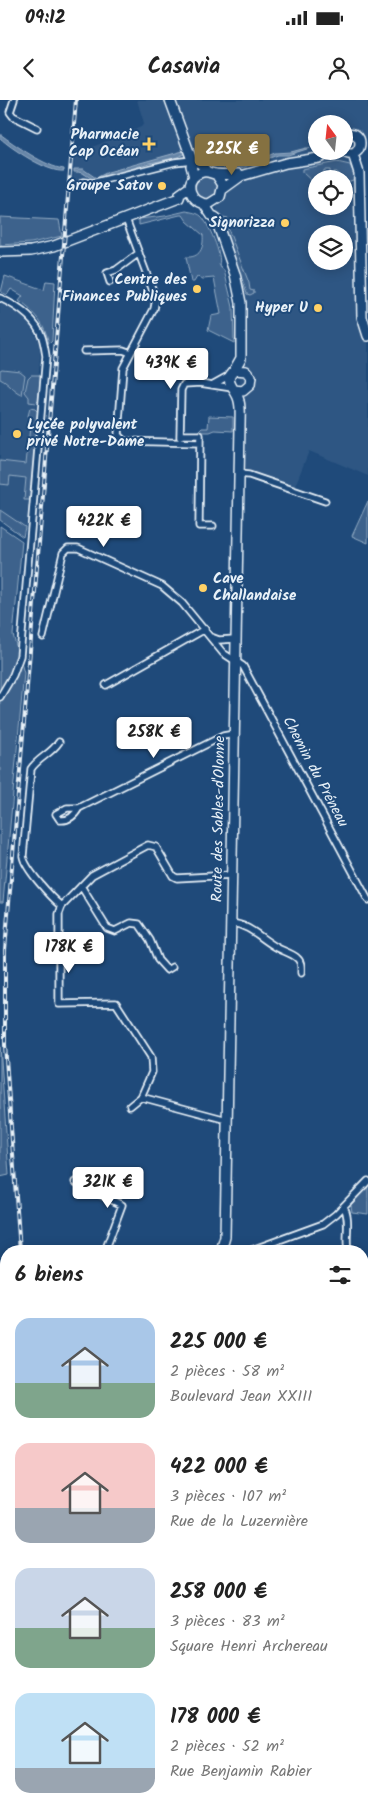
<!DOCTYPE html>
<html lang="fr">
<meta charset="utf-8">
<style>
body{margin:0;font-family:Kalam,sans-serif;background:#f6f6f6;color:#222;height:100vh;display:flex;flex-direction:column;font-size:19px;white-space:nowrap}
*{box-sizing:border-box;margin:0}
p{font-size:16px;color:#767676}
.icon{flex:none;width:28px;height:28px;fill:none;stroke:currentColor;stroke-width:2;stroke-linecap:round;stroke-linejoin:round}
.map{position:relative;flex:1;overflow:hidden}
.side{position:absolute;left:0px;top:1145px;width:369px;height:571px;display:flex;flex-direction:column;background:#fff;border-radius:20px 20px 0 0;box-shadow:0 2px 12px #0003}
.side>*{flex:none}
.needle{width:32px;rotate:345deg}
.buttons{position:absolute;left:308px;top:15px;display:grid;gap:10px}
.buttons a{display:grid;place-items:center;width:45px;height:45px;border-radius:50%;background:#fff;box-shadow:0 2px 12px #0003;font-size:25px}
.price{position:absolute;translate:-50% -42px;padding:0 11px;border-radius:5px;background:#fff;color:#222;font-size:16px;line-height:32px;filter:drop-shadow(0 1px 2px #0008)}
.price::after{content:'';position:absolute;left:50%;top:30px;width:15px;height:11px;margin-left:-8px;background:inherit;clip-path:polygon(0 0,100% 0,50% 100%)}
.price.on{background:#857141;color:#fff}
ul{padding:0;list-style:none}
li{display:flex;align-items:center;gap:15px;height:125px;padding:0 15px}
li span{display:grid;place-items:center;flex:none;width:140px;height:100px;border-radius:15px;color:#555}
li>.icon{margin-inline-start:auto}
span .icon{width:60px;height:60px;fill:#fffc;stroke-width:1}
li b{font-size:21px}
h2{display:flex;justify-content:space-between;align-items:center;height:60px;padding:0 15px;font-size:21px}
.status{display:flex;justify-content:space-between;align-items:center;height:35px;padding:0 25px;background:#fff;direction:ltr}
.status svg{height:14px;fill:currentColor}
header{display:flex;justify-content:space-between;align-items:center;height:65px;padding:0 15px;background:#fff;font-size:22px;font-weight:700}
.map>svg:first-child{display:block}
</style>
<div class="status"><b>09:12</b><svg viewBox="0 0 49 12"><path d="M0 12V9h3v3zM5 12V6h3v6zM10 12V3h3v9zM15 12V0h3v12zM26 1h20v11H26zM47 4h2v5h-2z"/></svg></div>
<header><svg class="icon" aria-label="back" viewBox="0 0 24 24"><path d="M15 5l-7 7 7 7"/></svg>Casavia<svg class="icon" aria-label="person" viewBox="0 0 24 24"><circle cx="12" cy="8" r="4"/><path d="M4 21q1-7 8-7t8 7"/></svg></header>
<div class="map">
<svg width="368" height="1716" viewBox="0 0 368 1716">
<rect width="100%" height="100%" fill="#1f4a7a"/>
<filter id="ink" filterUnits="userSpaceOnUse"><feTurbulence type="fractalNoise" baseFrequency=".02" numOctaves="2"/><feDisplacementMap in="SourceGraphic" scale="10" xChannelSelector="R" yChannelSelector="G"/><feConvolveMatrix kernelMatrix="1 2 1 2 8 2 1 2 1" color-interpolation-filters="sRGB"/></filter>
<g filter="url(#ink)">
<path fill="#2e5683" fill-rule="evenodd" d="M137,0H368V37L360,41L355,60L362,217L368,236V376L309,351L293,391L239,374L241,214L217,115V100L222,93L192,60L92,83L73,81L74,47L90,48L141,27L144,23ZM316,24H344V51H316ZM316,79H344V106H316ZM316,134H344V161H316Z
M0,203L18,213L29,223L41,246L26,431L0,411Z"/>
<path fill="#3c628c" stroke="#92aac2" d="M337,62L350,65L354,74L353,80L344,83V79H338L339,76L337,72H334L330,75V70H324V79H316V85L302,72V69Z
M194 87a12 12 0 1 1 24 0a12 12 0 1 1-24 0Z
M186,111C191,112 198,113 201,116C208,122 223,157 219,164L221,168L224,170L233,207L234,243L208,230L211,216L221,214L214,178L203,179L197,177L194,182H191L186,157C200,158 204,148 203,135L187,121L183,115H180L139,125V119L165,116Z
M0,117L59,120L62,136L31,143L0,145Z
M223,117L228,118L225,121L249,183L250,190L254,191V193L250,195L247,194L223,124Z
M5,176L44,190L46,181L55,182L52,241L49,244C44,222 37,214 19,201L23,196L11,189L7,195L1,192Z
M2,269L20,271L25,275L22,295C14,292 9,283 0,279V270Z
M31,275H39L41,279L39,300L36,303L29,302V297L25,292L28,278Z
M30,308L35,309L38,312L31,400H24L26,378L10,376L9,385L0,384V361L26,364L31,317L28,316Z
M209,316L233,317V331L215,330L210,332H198L202,328H208Z
M368,401V443L352,436Z
M0,410L25,427L23,437L0,420Z
M0,426L22,441L13,535L24,573L3,802H0Z
M0,945L9,1075L0,1077Z
M368,1086V1114L352,1112L351,1105Z
M362,1383L368,1389V1509L362,1508Z
M65,1710H116L118,1716H65Z"/>
<path fill="#6685a7" stroke="#9ab0c7" d="M0,34C15,45 46,67 64,69V71C48,73 12,49 0,38Z
M306,48H310L288,55H278L236,70C224,66 208,62 200,51L212,54L223,61L235,62L257,60L275,53L291,52Z
M183,51L184,54L175,58L149,63L100,79C88,81 87,71 74,72V69H83L96,78L108,72Z"/>
<g fill="none" stroke-linecap="round" stroke-linejoin="round">
<g stroke="#e8f1f8" stroke-width="9">
<path id="street" d="M14,0L10,12L13,16L37,28
M83,82L92,83L175,62L192,60
M126,119L156,199L154,209L123,268L118,335L124,341L200,343
M110,182L107,173L116,170L139,153
M0,198C17,206 36,218 42,237C44,243 45,250 46,256L20,556L13,575L0,597
M84,251L123,250L131,253
M212,285L230,275
M180,335H200L199,426H213
M180,337L181,290L184,284L200,283L232,288
M239,374L249,375L325,401
M43,537L63,453L68,448H78L162,486L182,503L223,553L243,566L368,800
M211,537L219,540L235,539
M106,585L205,529
M59,642C51,654 38,658 31,669L23,756C25,769 51,797 62,806
M79,708H67L56,714L60,720C69,721 75,715 79,708L223,636L234,634
M81,786L107,828L115,831L131,823L139,824L150,840L158,860L167,870L172,867
M231,823C250,825 260,838 276,847C282,851 292,853 297,858C302,862 301,868 301,873
M130,1006L141,997
M227,1020L141,997L152,972L151,957L116,903L59,904V814L62,806L92,775L148,745L156,747L173,776L177,778L232,775
M75,1082L122,1105L105,1151
M344,1107C351,1119 345,1138 348,1151
M249,1151L323,1124L336,1114L368,1081
M0,1166L6,1165
M362,1173L368,1179
M362,1264L368,1259
M362,1298L368,1302
M0,1570L6,1567
M362,1602H368
M27,1716L33,1710"/>
</g>
<g stroke="#e8f1f8" stroke-width="12">
<path id="secondary" d="M170,0L192,60L191,66L194,77
M342,51C363,65 368,26 344,35
M353,54L359,73L362,217L368,236
M192,60L201,64L207,72
M216,74L223,85L220,97L209,104C190,104 182,81 200,73C206,70 210,73 215,74C222,75 232,74 239,74L241,76
M223,89L241,76L286,63L319,58L335,51
M204,104L212,116L215,117L235,174L241,203V258L233,272
M0,152L31,151L54,146L179,98L180,94L190,87
M221,1151L225,1137L240,325C240,317 241,309 239,301C237,289 221,281 235,270L246,271L251,277L250,285L243,291L234,290
M236,1710L237,1716"/>
</g>
<use href="#street" stroke="#1f4a7a" stroke-width="5.5"/>
<use href="#secondary" stroke="#1f4a7a" stroke-width="9"/>
<g stroke="#e8f1f8" stroke-width="4">
<path id="rail" d="M20,1151L5,945V850L76,0
M62,1710L63,1716"/>
</g>
<use href="#rail" stroke="#1f4a7a" stroke-width="2" stroke-dasharray="5.5" stroke-linecap="butt"/>
</g>
</g>
<g fill="#ffd166" stroke="#1f4a7a" stroke-width="2">
<path d="M146.5 36.5h5v5h5v5h-5v5h-5v-5h-5v-5h5z"/>
<circle cx="162" cy="86" r="5"/>
<circle cx="285" cy="123" r="5"/>
<circle cx="197" cy="189" r="5"/>
<circle cx="318" cy="208" r="5"/>
<circle cx="17" cy="334" r="5"/>
<circle cx="203" cy="488" r="5"/>
</g>
<g text-anchor="middle" dominant-baseline="central" stroke-width="4" stroke-linejoin="round" paint-order="stroke">
<g font-size="15" font-weight="bold" fill="#e8f1f8" stroke="#1f4a7a" text-anchor="end">
<text x="139" y="35">Pharmacie<tspan x="139" dy="17">Cap Océan</tspan></text>
<text x="152" y="86">Groupe Satov</text>
<text x="275" y="123">Signorizza</text>
<text x="187" y="180">Centre des<tspan x="187" dy="17">Finances Publiques</tspan></text>
<text x="308" y="208">Hyper U</text>
<text x="27" y="325" text-anchor="start">Lycée polyvalent<tspan x="27" dy="17">privé Notre-Dame</tspan></text>
<text x="213" y="479" text-anchor="start">Cave<tspan x="213" dy="17">Challandaise</tspan></text>
</g>
<g font-size="15" fill="#e8f1f8" stroke="#1f4a7a">
<text transform="translate(315 672) rotate(62)">Chemin du Préneau</text>
<text transform="translate(219 719) rotate(-89)">Route des Sables-d'Olonne</text>
</g>
</g>
</svg>
<div class="buttons">
<a><svg class="needle" viewBox="-14 -14 28 28"><path d="M0-13l5 13h-10z" fill="#e53935"/><path d="M0 13l5-13h-10z" fill="#767676"/></svg></a>
<a><svg class="icon" aria-label="locate" viewBox="0 0 24 24"><circle cx="12" cy="12" r="6"/><path d="M12 2v4M12 18v4M2 12h4M18 12h4"/></svg></a>
<a><svg class="icon" aria-label="layers" viewBox="0 0 24 24"><path d="M12 4l9 5-9 5-9-5zM3 14l9 5 9-5"/></svg></a>
</div>
<b class="price on" style="left:232px;top:76px">225K €</b>
<b class="price" style="left:171px;top:290px">439K €</b>
<b class="price" style="left:104px;top:448px">422K €</b>
<b class="price" style="left:154px;top:659px">258K €</b>
<b class="price" style="left:69px;top:874px">178K €</b>
<b class="price" style="left:108px;top:1109px">321K €</b>
<section class="side">
<h2>6 biens<svg class="icon" aria-label="filters" viewBox="0 0 24 24"><path d="M4 7h16M4 17h16"/><circle cx="9" cy="7" r="2"/><circle cx="15" cy="17" r="2"/></svg></h2>
<ul>
<li><span style="background:linear-gradient(#a9c7e8 65%,#7fa58c 0)"><svg class="icon" aria-label="home" viewBox="0 0 24 24"><path d="M3 11l9-7 9 7M6 9v11h12V9"/></svg></span><div><b>225 000 €</b><p>2 pièces · 58 m²</p><p>Boulevard Jean XXIII</p></div></li>
<li><span style="background:linear-gradient(#f6c9c9 65%,#9aa5b1 0)"><svg class="icon" aria-label="home" viewBox="0 0 24 24"><path d="M3 11l9-7 9 7M6 9v11h12V9"/></svg></span><div><b>422 000 €</b><p>3 pièces · 107 m²</p><p>Rue de la Luzernière</p></div></li>
<li><span style="background:linear-gradient(#c9d6e8 60%,#7fa58c 0)"><svg class="icon" aria-label="home" viewBox="0 0 24 24"><path d="M3 11l9-7 9 7M6 9v11h12V9"/></svg></span><div><b>258 000 €</b><p>3 pièces · 83 m²</p><p>Square Henri Archereau</p></div></li>
<li><span style="background:linear-gradient(#bfe0f5 75%,#9aa5b1 0)"><svg class="icon" aria-label="home" viewBox="0 0 24 24"><path d="M3 11l9-7 9 7M6 9v11h12V9"/></svg></span><div><b>178 000 €</b><p>2 pièces · 52 m²</p><p>Rue Benjamin Rabier</p></div></li>
</ul>
</section>
</div>
